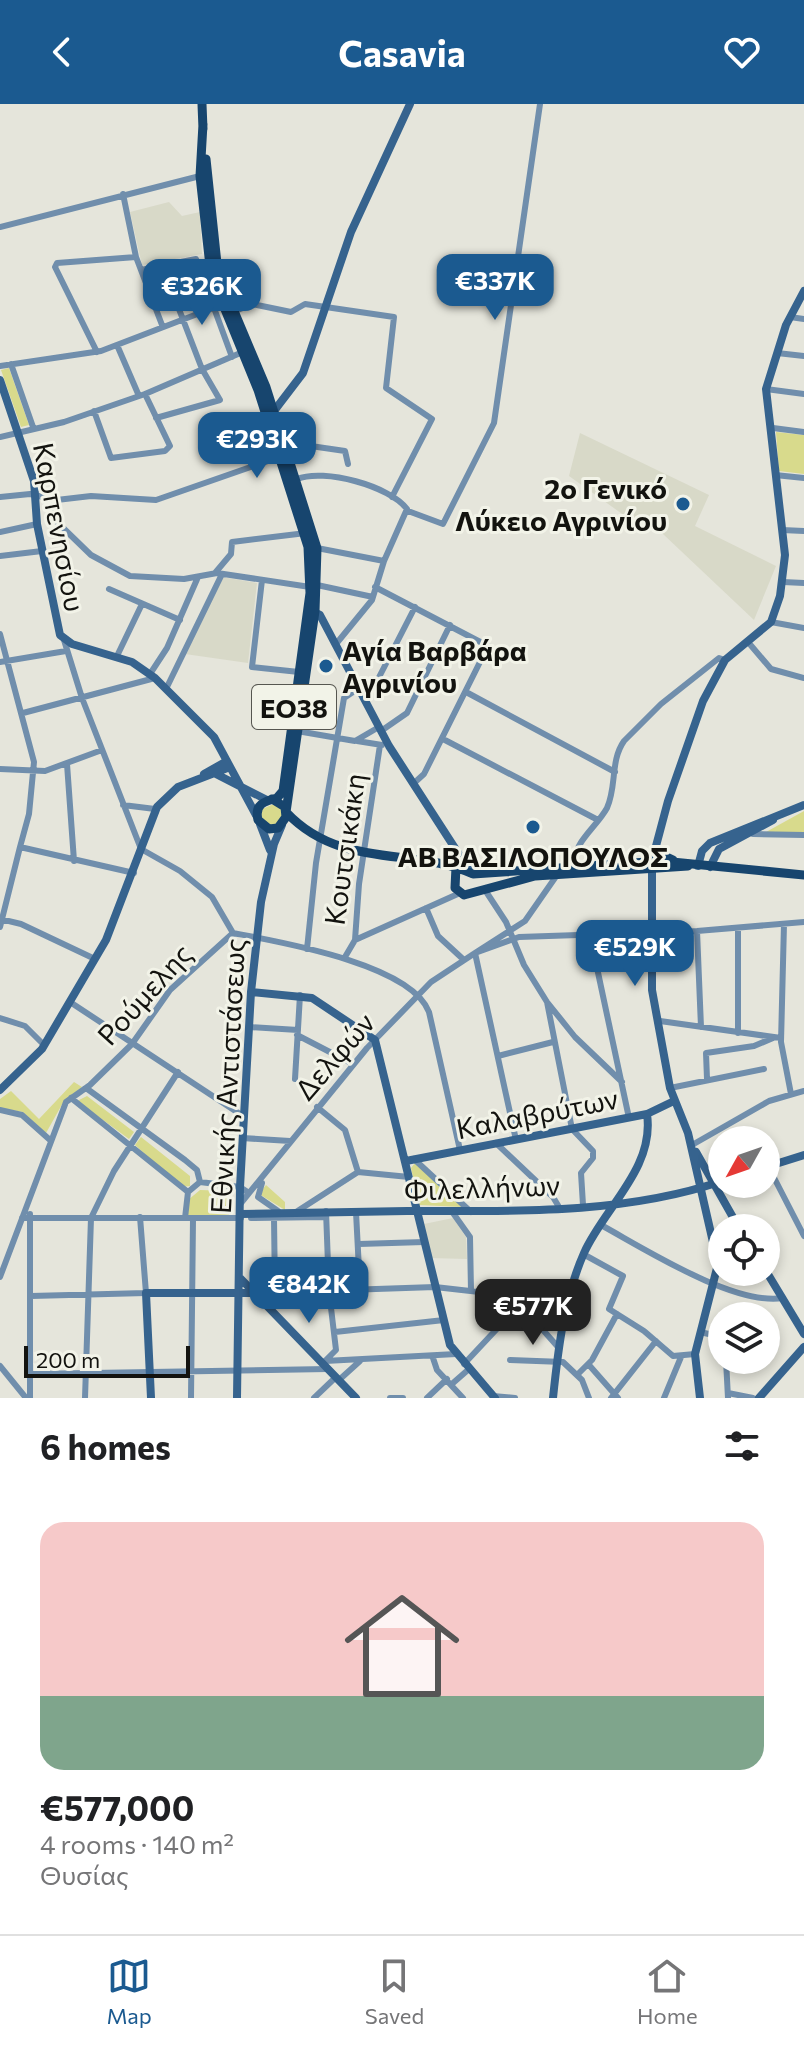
<!DOCTYPE html>
<meta charset="utf-8">
<style>
body{margin:0;font-family:Commissioner,sans-serif;background:#f2f2f2;color:#202124;height:100vh;display:flex;flex-direction:column;font-size:30px;white-space:nowrap}
*{box-sizing:border-box;margin:0}
p{font-size:26px;color:#757577}
.icon{flex:none;width:44px;height:44px;fill:none;stroke:currentColor;stroke-width:2;stroke-linecap:round;stroke-linejoin:round}
.map{position:relative;height:1294px;overflow:hidden}
.details{display:flex;flex-direction:column;background:#fff;flex:1}
.details>*{flex:none}
.needle{width:52px;rotate:230deg}
.fabs{position:absolute;left:708px;top:1022px;display:grid;gap:16px}
.fabs a{display:grid;place-items:center;width:72px;height:72px;border-radius:50%;background:#fff;box-shadow:0 4px 12px #0003;font-size:40px}
.scale{position:absolute;left:24px;bottom:20px;width:166px;box-sizing:border-box;padding-left:8px;border:4px solid #13130f;border-top:0;font-size:22px;line-height:28px;white-space:nowrap;color:#13130f;-webkit-text-stroke:6px #f2f3e8;paint-order:stroke}
.price{position:absolute;translate:-50% -68px;padding:0 18px;border-radius:16px;background:#1b5a90;color:#fff;font-size:26px;line-height:52px;filter:drop-shadow(0 2px 4px #0008)}
.price::after{content:'';position:absolute;left:50%;top:48px;width:24px;height:18px;margin-left:-12px;background:inherit;clip-path:polygon(0 0,100% 0,50% 100%)}
.price.current{background:#222;color:#fff}
ul{padding:0;list-style:none}
li{display:grid;align-content:center;gap:16px;height:424px;padding:0 40px}
li+li{border-top:2px solid #e0e0e0}
li span{display:grid;place-items:center;height:248px;border-radius:24px;color:#555}
li>.icon{margin-inline-start:auto}
span .icon{width:144px;height:144px;fill:#fffc;stroke-width:1}
li b{font-size:34px}
h2{display:flex;justify-content:space-between;align-items:center;height:96px;padding:0 40px;font-size:34px}
header{display:flex;justify-content:space-between;align-items:center;height:104px;padding:0 40px;background:#1b5a90;color:#fff;font-size:36px;font-weight:700}
.menu{display:flex;justify-content:space-around;align-items:center;height:112px;border-top:2px solid #e0e0e0;background:#fff;font-size:22px;color:#757577}
.menu a{display:grid;justify-items:center;gap:4px}
.menu .current{color:#1b5a90}
.map>svg:first-child{display:block}
</style>
<header><svg class="icon" aria-label="back" viewBox="0 0 24 24"><path d="M15 5l-7 7 7 7"/></svg>Casavia<svg class="icon" aria-label="heart" viewBox="0 0 24 24"><path d="M12 20l-8-8c-3-5 5-10 8-4 3-6 11-1 8 4z"/></svg></header>
<div class="map">
<svg width="804" height="1294" viewBox="0 0 804 1294">
<rect width="100%" height="100%" fill="#e5e5db"/>
<path fill="#d8d9c8" d="M169,98L182,112L200,108L202,150L142,161L130,108Z
M580,329L709,391L695,422L776,462L754,516L645,413L639,422L569,372Z
M222,473L257,479L248,559L185,550Z
M453,1114L466,1133L467,1155L430,1154L424,1120Z"/>
<path fill="#d8da8c" d="M9,264L29,321L21,323L1,266Z
M776,328L804,331V370L779,367Z
M276,699L284,709L275,722L263,720L260,706Z
M804,707V728H766Z
M74,978L82,983L64,997L46,1029L23,1008L0,1004V995L11,987L39,1015Z
M87,992L134,1028L129,1035L77,997Z
M141,1033L190,1072V1082L181,1083L135,1041Z
M415,1059L462,1103L419,1101L411,1064Z
M266,1081L285,1098V1106L259,1090Z
M200,1086L230,1087L229,1112L188,1111V1096Z"/>
<g fill="none" stroke-linecap="round" stroke-linejoin="round">
<path stroke="#708eac" stroke-width="6" d="M123,90L136,153
M0,123L200,72
M141,166L196,155L232,253
M233,208L252,200L291,208L305,200L394,213L386,284L432,315L392,393
M790,213L804,215
M117,241L139,292
M97,248L55,163L57,159L136,153L162,221
M777,249L804,252
M11,260L33,323
M0,262L101,247L226,199
M766,285L804,290
M94,307L111,354L165,347L170,342L145,290
M156,314L220,296L202,265L162,161
M773,324L804,328
M0,333L64,318L145,290L245,247
M286,342L297,340L345,347L348,360
M775,371L804,374
M297,375C324,364 390,382 407,405L384,457L372,496L336,540
M0,393L30,390L43,393L58,419L91,451L130,472L184,475L217,469L310,483
M48,397L91,392L156,396L282,352
M408,407L443,420L494,319L540,0
M782,426L804,427
M0,428L37,420
M317,444L384,457
M0,452L42,447
M215,469L231,450L232,438L306,429
M262,476L252,563L299,568
M783,478L804,479
M317,481L373,493
M375,483L488,542L424,670L413,680
M109,485L180,516
M771,518L804,524
M0,530L34,658L29,710L20,743L134,769
M64,536L82,594L141,745L180,767L212,793L233,829
M748,538L771,565L804,574
M117,552L142,500
M0,558L66,547
M150,570L167,544L198,473
M166,585L222,470
M466,588L615,668
M363,593L374,583L415,503
M23,609L155,574
M297,627L355,637L379,623
M381,627L407,609L450,521
M443,635L598,716
M357,637L382,641
M67,660L74,757
M0,665L45,667L102,646
M123,701L155,705
M753,730L804,731
M573,763C573,738 596,724 607,704C617,682 610,657 624,637L661,600L719,554L725,556
M485,786L506,818L524,861L547,898L575,933L622,978
M426,804L438,832L464,856
M0,815L21,820L95,855
M784,820L781,938L791,990
M0,823L20,743
M738,824V929
M697,827L701,923
M233,829C280,838 411,860 429,908L460,1046
M590,831L629,1014
M355,836L460,789
M307,845L316,759L344,594L359,584
M475,849L516,1036
M475,849L525,817L557,771
M345,853L355,836L359,780L380,641
M70,898L243,1012
M547,898L572,1025L593,1047V1054L581,1069L583,1101
M0,914L25,922L44,941
M660,917L781,934
M249,923L298,926
M297,931L353,960
M498,952L553,938
M295,975L300,891
M707,975L706,949L754,942L773,934
M86,984L185,1056L197,1066L200,1078
M670,984L764,965
M71,994L188,1088
M317,1003L345,1026L358,1068L409,1073
M0,1006L22,1011L50,1036
M242,1034L290,1037
M496,1039L553,1093L559,1103
M692,1041L769,997L804,987
M414,1055L471,1108
M768,1062L804,1132
M262,1079L258,1093L278,1107
M241,1099L367,944L431,878L475,849L519,833L697,827L804,818
M296,1108L358,1068
M356,1108L360,1185
M453,1109L470,1133L471,1187
M30,1110V1294
M22,1114H241
M185,1114L188,1088L200,1078L240,1083L249,1089
M251,1114L326,1113
M274,1114L275,1189
M601,1121C645,1145 734,1202 783,1194
M359,1140L424,1138
M583,1150L623,1172L609,1205L644,1227L673,1252L695,1250
M0,1173L66,998L90,981L132,940L170,886L233,829
M258,1189L435,1183L523,1193V1197L464,1260
M31,1192L146,1189L140,1113
M520,1200L558,1243
M335,1228L444,1216
M700,1228L722,1233
M433,1254L437,1266L463,1294
M510,1256L563,1258L582,1276L589,1294
M726,1256L728,1294
M325,1257L456,1250
M323,1259L336,1246L329,1187L326,1107
M589,1261L618,1294
M0,1262L26,1294
M31,1270L328,1265
M577,1271L592,1256L617,1210
M339,1276L360,1257
M453,1279L469,1265
M728,1289L753,1294
M493,1292L515,1294
M85,1294L91,1114L114,1067L178,968
M191,1294L193,1115
M314,1294L336,1273
M390,1294H403
M427,1294L447,1275
M611,1294L656,1237
M664,1294L681,1253"/>
<path stroke="#36638e" stroke-width="8" d="M0,276L34,377L37,420L60,531L72,540L132,558L155,574L214,633L256,711
M274,307L303,269L351,128L410,0
M309,506L320,511L389,642L471,769
M214,669L267,696
M204,670L227,657
M260,720L270,746
M698,762L702,747L710,739L804,701
M710,763L719,745L773,716
M251,888L312,894L375,936L450,1241L495,1294
M0,986L42,945L106,836L157,703L178,683L230,663
M696,1048L739,1124
M406,1057L647,1010L674,997
M766,1063L804,1051
M242,1110C297,1109 352,1108 407,1107C510,1107 623,1111 722,1077
M766,1167L804,1230
M239,1173L356,1294
M151,1294L146,1189H258
M237,1294L240,1083L251,888L261,798L274,740L282,721
M553,1294C558,1246 564,1194 584,1149C604,1104 655,1064 647,1010
M700,1294L695,1250L718,1160L688,1029L670,984L652,886V757L668,697L703,597L725,556L771,518L780,492L785,451L766,285L786,221L804,187
M759,1294L804,1243"/>
<path stroke="#17456e" stroke-width="9" d="M202,0L203,25
M203,20L200,72L211,171L258,286L308,443L310,489L283,687L277,694C265,697 254,700 258,716L269,725L278,724L286,713L285,703L272,695
M206,55L218,169L266,283L317,444L315,507L286,708
M287,709C341,766 416,743 473,770L662,757L804,771
M654,747L673,756
M456,763L455,784L464,791L535,772L688,762"/>
</g>
<g fill="#1b5a90" stroke="#f2f3e8" stroke-width="3">
<circle cx="683" cy="400" r="8"/>
<circle cx="326" cy="562" r="8"/>
<circle cx="533" cy="723" r="8"/>
</g>
<g text-anchor="middle" dominant-baseline="central" stroke-width="6" stroke-linejoin="round" paint-order="stroke">
<rect fill="#f2f3e8" stroke="#565650" stroke-width="2" x="252" y="581" width="84" height="44" rx="6"/>
<g font-size="26" font-weight="bold" fill="#13130f">
<text x="294" y="603">ΕΟ38</text>
</g>
<g font-size="28" font-weight="bold" fill="#13130f" stroke="#f2f3e8" text-anchor="end">
<text x="667" y="384">2ο Γενικό<tspan x="667" dy="32">Λύκειο Αγρινίου</tspan></text>
<text x="342" y="546" text-anchor="start">Αγία Βαρβάρα<tspan x="342" dy="32">Αγρινίου</tspan></text>
<text x="533" y="752" text-anchor="middle">ΑΒ ΒΑΣΙΛΟΠΟΥΛΟΣ</text>
</g>
<g font-size="28" fill="#13130f" stroke="#f2f3e8">
<text transform="translate(60 423) rotate(79)">Καρπενησίου</text>
<text transform="translate(344 745) rotate(-82)">Κουτσικάκη</text>
<text transform="translate(144 890) rotate(-48)">Ρούμελης</text>
<text transform="translate(334 952) rotate(-49)">Δελφών</text>
<text transform="translate(227 972) rotate(-87)">Εθνικής Αντιστάσεως</text>
<text transform="translate(537 1009) rotate(-11)">Καλαβρύτων</text>
<text transform="translate(482 1083) rotate(-2)">Φιλελλήνων</text>
</g>
</g>
</svg>
<div class="fabs">
<a><svg class="needle" viewBox="-14 -14 28 28"><path d="M0-13l5 13h-10z" fill="#e53935"/><path d="M0 13l5-13h-10z" fill="#757577"/></svg></a>
<a><svg class="icon" aria-label="locate" viewBox="0 0 24 24"><circle cx="12" cy="12" r="6"/><path d="M12 2v4M12 18v4M2 12h4M18 12h4"/></svg></a>
<a><svg class="icon" aria-label="layers" viewBox="0 0 24 24"><path d="M12 4l9 5-9 5-9-5zM3 14l9 5 9-5"/></svg></a>
</div>
<div class="scale">200 m</div>
<b class="price" style="left:495px;top:218px">€337K</b>
<b class="price" style="left:202px;top:223px">€326K</b>
<b class="price" style="left:257px;top:376px">€293K</b>
<b class="price" style="left:635px;top:884px">€529K</b>
<b class="price" style="left:309px;top:1221px">€842K</b>
<b class="price current" style="left:533px;top:1243px">€577K</b>
</div>
<section class="details">
<h2>6 homes<svg class="icon" aria-label="filters" viewBox="0 0 24 24"><path d="M4 7h16M4 17h16"/><circle cx="9" cy="7" r="2"/><circle cx="15" cy="17" r="2"/></svg></h2>
<ul>
<li><span style="background:linear-gradient(#f6c9c9 70%,#7fa58c 0)"><svg class="icon" aria-label="home" viewBox="0 0 24 24"><path d="M3 11l9-7 9 7M6 9v11h12V9"/></svg></span><div><b>€577,000</b><p>4 rooms · 140 m²</p><p>Θυσίας</p></div></li>
</ul>
</section>
<nav class="menu">
<a class="current"><svg class="icon" aria-label="map" viewBox="0 0 24 24"><path d="M3 6l6-2 6 2 6-2v14l-6 2-6-2-6 2zM9 4v14M15 6v14"/></svg>Map</a>
<a><svg class="icon" aria-label="saved" viewBox="0 0 24 24"><path d="M7 4h10v16l-5-4-5 4z"/></svg>Saved</a>
<a><svg class="icon" aria-label="home" viewBox="0 0 24 24"><path d="M3 11l9-7 9 7M6 9v11h12V9"/></svg>Home</a>
</nav>
